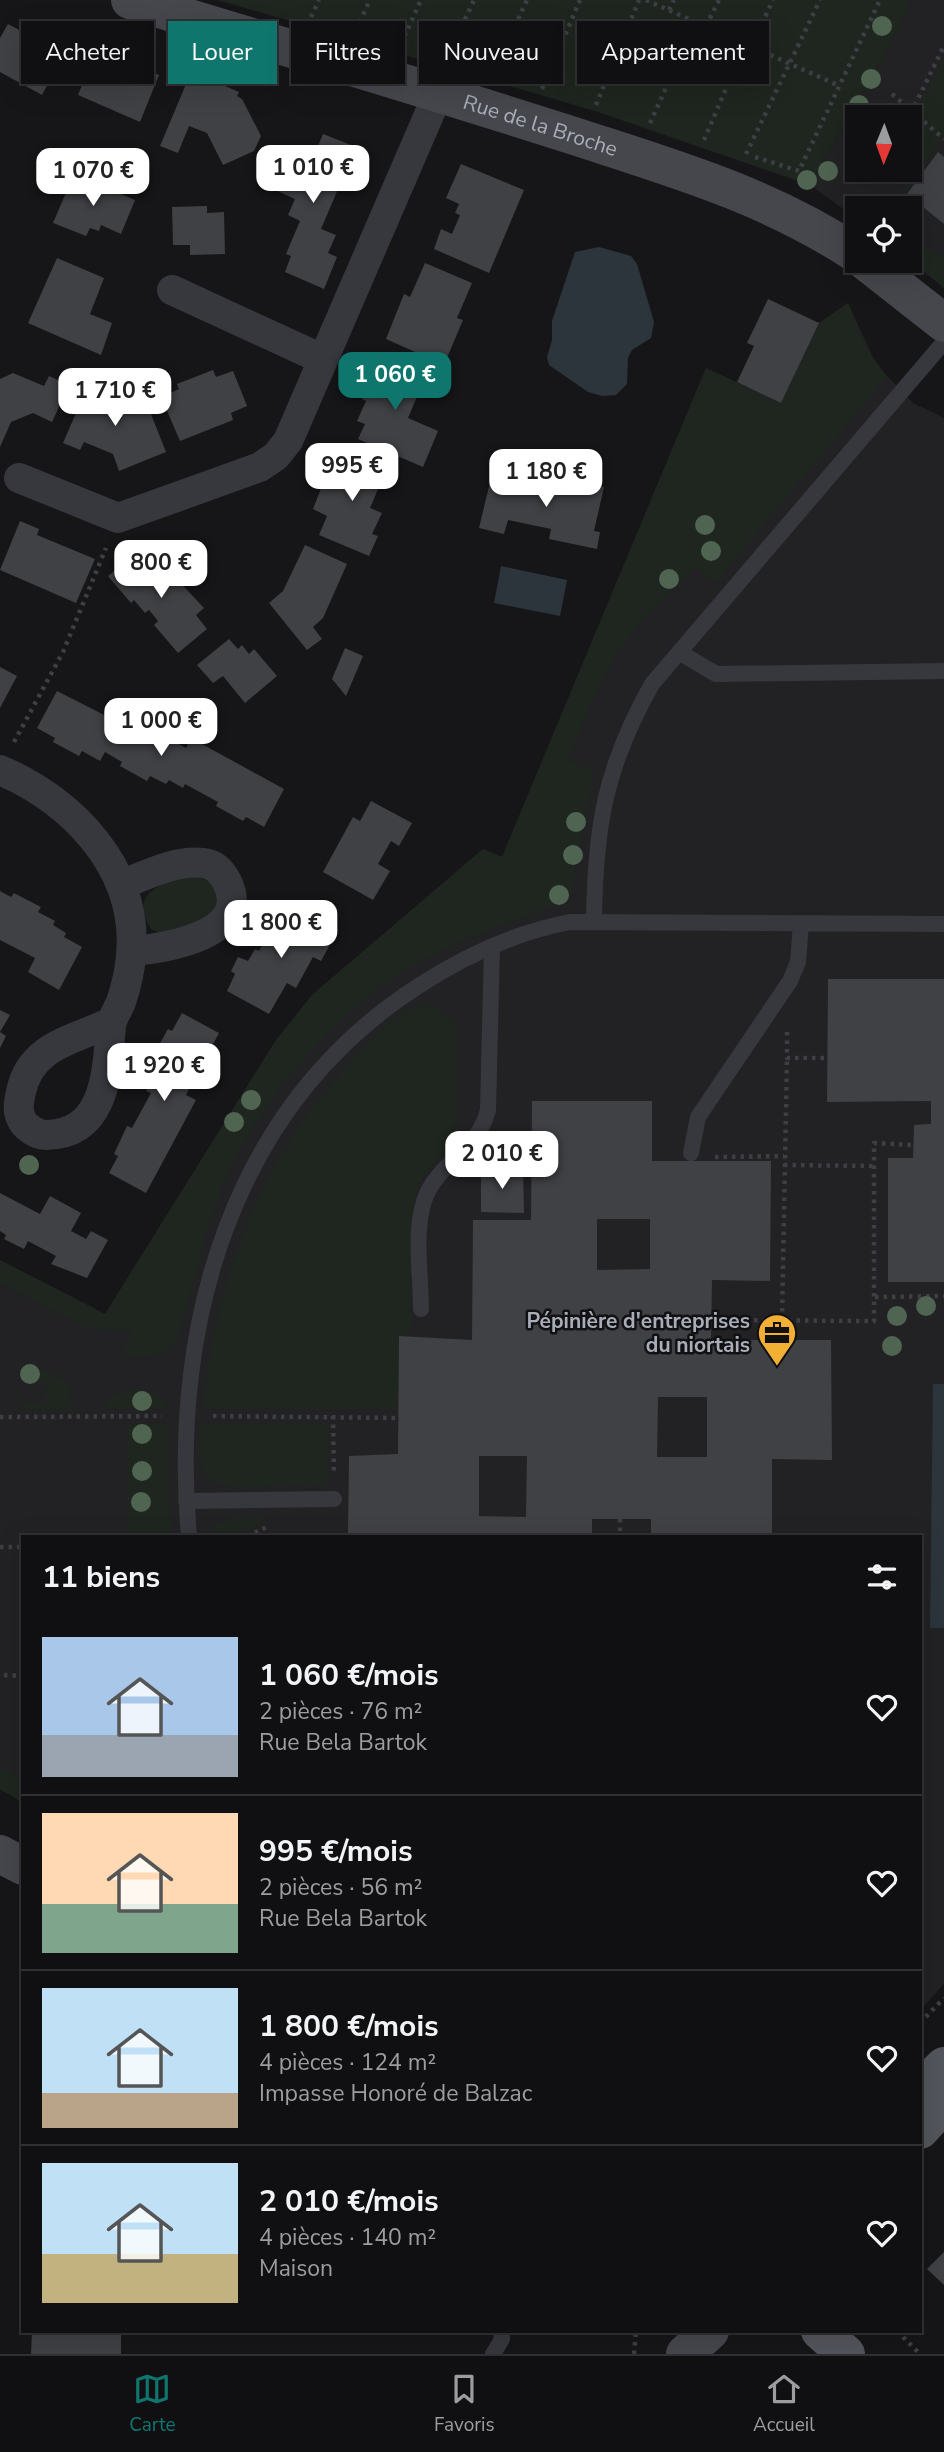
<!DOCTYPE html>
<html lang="fr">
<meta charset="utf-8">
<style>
body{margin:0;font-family:"Nunito Sans",sans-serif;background:#19191b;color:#f1f3f6;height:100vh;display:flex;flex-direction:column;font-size:26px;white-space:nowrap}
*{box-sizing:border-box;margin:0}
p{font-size:23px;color:#9c9d9f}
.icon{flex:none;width:38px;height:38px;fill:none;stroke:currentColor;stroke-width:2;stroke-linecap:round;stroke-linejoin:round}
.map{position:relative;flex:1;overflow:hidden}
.drawer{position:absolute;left:21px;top:1535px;width:901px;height:798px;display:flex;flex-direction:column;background:#101012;border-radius:0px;box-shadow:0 7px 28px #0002,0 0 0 2px #303032}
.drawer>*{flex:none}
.guide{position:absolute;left:21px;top:21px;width:903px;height:63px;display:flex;gap:14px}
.needle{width:46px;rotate:181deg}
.fabs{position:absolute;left:845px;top:105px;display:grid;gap:14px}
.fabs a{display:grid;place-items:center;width:77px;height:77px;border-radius:0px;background:#101012;box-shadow:0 7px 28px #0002,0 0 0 2px #303032;font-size:35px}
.price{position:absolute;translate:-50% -60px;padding:0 16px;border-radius:14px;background:#fff;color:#222;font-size:23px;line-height:46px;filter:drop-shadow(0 2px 4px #0008)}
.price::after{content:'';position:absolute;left:50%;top:42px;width:21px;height:16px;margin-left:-10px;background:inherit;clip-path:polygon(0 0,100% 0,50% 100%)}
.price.selected{background:#0f766e;color:#fff}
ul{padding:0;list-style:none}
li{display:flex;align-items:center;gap:21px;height:175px;padding:0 21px}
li+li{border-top:2px solid #303032}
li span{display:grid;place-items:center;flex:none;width:196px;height:140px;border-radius:0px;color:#555}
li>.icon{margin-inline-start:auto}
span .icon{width:84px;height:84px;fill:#fffc;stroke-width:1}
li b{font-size:30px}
h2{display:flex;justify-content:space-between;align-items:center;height:84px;padding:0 21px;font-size:30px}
.tag{padding:0 24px;border-radius:0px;background:#101012;box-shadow:0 7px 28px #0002,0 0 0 2px #303032;font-size:24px;line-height:63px}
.tag.selected{background:#0f766e;color:#fff}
.dock{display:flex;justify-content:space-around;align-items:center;height:98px;border-top:2px solid #303032;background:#101012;font-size:19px;color:#9c9d9f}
.dock a{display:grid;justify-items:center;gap:4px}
.dock .selected{color:#0f766e}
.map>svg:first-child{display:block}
</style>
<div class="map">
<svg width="944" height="2354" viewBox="0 0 944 2354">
<rect width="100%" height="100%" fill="#161618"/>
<path fill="#222225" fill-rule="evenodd" d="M912,0H944V288L910,260V208H858L857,219L810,185L885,54ZM858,117H910V170H858Z
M848,303L876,364L913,403L944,418V1984L921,2009L920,1536H23V1803L0,1789V1260L105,1314L276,1040L312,995L483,849L502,857L706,368L781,403L819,323Z"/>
<path fill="#1e261f" d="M218,0H912L885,54L810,185L598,112Z
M944,55V136L907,191L888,170H910V117H897L901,109L913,119Z
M910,238L944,257V288L910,260Z
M848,303L867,349L887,377L715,583L696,568C679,584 661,600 645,617C608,659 588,709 568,761L594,771L572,891C555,909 533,912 511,921C481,933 452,945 423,960C352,996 267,1091 233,1163C208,1216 196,1274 181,1330C169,1358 149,1358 122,1355L132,1330L90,1329L0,1283V1260L105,1314L276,1040L312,995L483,849L502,857L706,368L781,403L819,323Z
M179,876L198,877L211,882L217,897L214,913L202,922L162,934L151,929C131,897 153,888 179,876Z
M424,1005L439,1008L456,1024L455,1128L452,1142L421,1181L415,1198L411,1297L414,1316L406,1337H399L398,1409H203C215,1272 266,1144 365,1047C382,1030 400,1007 424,1005Z
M29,1364L63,1379L69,1385L72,1411L21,1410V1402L46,1403L45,1379H21L20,1371Z
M138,1388L157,1394L167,1408L102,1409L115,1394Z
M168,1423L167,1486L172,1536H128V1424Z
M327,1423V1486L233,1487L208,1480L200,1461L201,1424Z
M232,1518H269L236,1536H207L217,1524Z
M0,1767L23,1780V1803L0,1789Z"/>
<path fill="#2c353c" d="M599,247L631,256L637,264L654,322L651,338L632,350L628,358L627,384L616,395L602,396L588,392L549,365L547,357L552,340V321L575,252Z
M501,566L567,580L560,616L494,603Z
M933,1384H944V1628H930Z"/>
<path fill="#404145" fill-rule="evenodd" d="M8,24L64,54L42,95L0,72V38Z
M97,49L159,75L140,122L78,95Z
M189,77L206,84L209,79L239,92L237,96L242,99L261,136L254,151L223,165L207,133L189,126L178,153L160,146Z
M323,134L356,147L321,229L336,235L328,253L337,257L324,289L285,272L291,256L286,254L300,221L288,215L295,199L271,188L289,147L313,158Z
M938,152L944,157V224L907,194Z
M461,164L524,190L489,273L434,249L441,229L452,234L460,215L455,213L459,204L446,198Z
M74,174L135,200L121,234L101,225L99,231L90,228L86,236L53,223Z
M207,206V213L224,212L225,254L190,255V245H173L172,207Z
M57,258L104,278L90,314L112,323L101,355L28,323Z
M425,263L472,283L457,318L463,320L444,365L386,339L404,294L410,297Z
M768,299L819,323L781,403L737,382L754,346L747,343Z
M381,354L427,373L408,418L438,431L423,467L358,439L365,424L357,421L366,401L362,399Z
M213,370L216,377L233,371L247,406L231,413L233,420L180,441L161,397L179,389L177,384Z
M13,373L44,386L49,376L69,385L52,422L33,413L11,422L0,447V379Z
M89,383L134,403L145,399L166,452L119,471L113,454L84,442L80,450L63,443Z
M345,449L387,468L370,508L382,513L372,534L378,536L369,556L319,535L327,516L313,509L324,481L330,484Z
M564,476L604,487L594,531L600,532L597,549L549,539L551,529L508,520L504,534L479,528L491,478L516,483L517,478L553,485L552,490L560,492Z
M20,521L39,529L37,535L95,559L76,603L0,570Z
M305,545L347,564L323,618L313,627L322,639L307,650L269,603L283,591Z
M138,552L149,566L158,559L204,608L196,615L207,629L178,653L154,625L158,621L149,610L145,613L134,600L131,603L108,576Z
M229,639L238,649L242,645L249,654L254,649L277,676L245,703L223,676L213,683L197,665Z
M345,648L363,656L346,696L332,679Z
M0,667L17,676L0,708Z
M57,691L120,723L124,715L186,748L191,738L284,789L264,827L246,817L243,821L216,806L218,802L185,784L183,788L169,780L166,784L150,776L147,781L120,766L122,762L105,752L100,761L82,751L79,756L53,742L55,738L37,728Z
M371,801L412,823L399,846L391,841L378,864L390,871L373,900L323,872L353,817L360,821Z
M0,891L11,897L14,893L41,907L38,912L55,921L53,925L66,933L64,937L82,947L59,990L28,972L35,958L0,940Z
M295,906L338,930L321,961L313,957L296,988L287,983L269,1014L227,991L235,974L231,971L238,957L248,961L255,949L259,951L269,933L274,935L280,923L285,925Z
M828,979H944V1282H888V1158H913L914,1125L931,1124V1101L827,1102Z
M0,1010L10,1015L0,1032L6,1036L0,1048Z
M182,1013L219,1033L186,1095L196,1100L146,1193L109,1173L118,1156L114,1154L127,1126L132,1128L151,1093L146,1091L154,1078L149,1075L157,1059L153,1056L168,1029L172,1031Z
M532,1101H652V1161H771L770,1281L712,1280L711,1340H831L832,1460L772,1459V1536H651V1519H592V1536H348L349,1456L398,1454L399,1336L472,1340L473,1220H531ZM597,1219H650V1269L597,1270ZM658,1397H707V1457H657ZM479,1456H527L526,1517L479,1516Z
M481,1169H523L524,1213L481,1212Z
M0,1193L40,1214L50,1196L81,1213L71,1231L86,1239L91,1231L108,1240L87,1278L51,1264L56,1256L28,1241L24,1249L4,1239L6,1235L0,1231Z
M944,2252V2285L927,2269Z
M32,2331H121V2354H31Z"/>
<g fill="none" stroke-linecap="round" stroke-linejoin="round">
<path stroke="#3d3f44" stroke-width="4.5" stroke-dasharray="3.5 5" stroke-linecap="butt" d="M646,0L840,86
M669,10L674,0
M311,17L319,0
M706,26L719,0
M356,30L370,0
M401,44L421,0
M751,47L773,0
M447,58L474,0
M493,73L527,0
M542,89L580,0
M892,94L944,139
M596,105L639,0
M911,113L944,46
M650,123L696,22
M704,140L745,44
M746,154L820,0
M755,157L799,171L880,0
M14,742L63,652L106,548
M787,1032V1058H827
M715,1157L784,1156
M784,1165L874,1166
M875,1297L944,1296
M720,1320L874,1321V1143L913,1145
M782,1320L787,1058
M213,1416L398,1418
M333,1416L334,1474
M0,1417L162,1416
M620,1519V1536
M247,1536L267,1527
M0,1547H23
M4,1675L23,1676
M920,2023L944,1998
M897,2331L920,2354
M634,2354L636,2331"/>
<path stroke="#37383d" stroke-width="16" d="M679,652L716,674L944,671
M594,921C595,828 605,767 652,684L944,342
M691,1153L698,1117L790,981L798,962L801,924
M421,1309C421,1273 412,1224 428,1191C445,1159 478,1149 488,1110L492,947
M186,1501L334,1499
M189,1536C170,1324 232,1105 420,985C465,956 517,932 570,922L944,924
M493,2354L502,2339L501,2331"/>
<path stroke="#37383d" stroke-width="30" d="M172,290L322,359
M19,478L118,518L260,467L276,456L288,441L438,94
M0,770C73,801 139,869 131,955C130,971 126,987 121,1002C118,1010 112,1017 111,1026C107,1070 107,1134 46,1135C37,1135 24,1127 21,1118C17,1110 19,1101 21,1092C30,1045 75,1040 111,1022
M121,885C146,875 175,860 203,863C214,864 222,872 227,882C253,935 165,948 132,951"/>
<g stroke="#45474d" stroke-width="38">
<path id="s1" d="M130,0C277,45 425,88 571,135C672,168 768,195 858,255"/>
<path d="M865,261L944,323"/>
<path d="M0,1854L23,1866"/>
<path d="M685,2354L710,2331"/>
</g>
<path stroke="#53555c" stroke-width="38" d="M920,2090L944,2066
M920,2130L944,2104
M820,2331L846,2354"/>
</g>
<g fill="#506452">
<circle cx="882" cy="26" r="10"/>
<circle cx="871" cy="79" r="10"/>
<circle cx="859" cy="105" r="10"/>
<circle cx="828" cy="171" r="10"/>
<circle cx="807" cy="180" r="10"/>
<circle cx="705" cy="525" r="10"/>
<circle cx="711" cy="551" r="10"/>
<circle cx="669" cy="579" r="10"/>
<circle cx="576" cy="822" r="10"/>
<circle cx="573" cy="855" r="10"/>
<circle cx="559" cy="895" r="10"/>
<circle cx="251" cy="1100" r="10"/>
<circle cx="234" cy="1122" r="10"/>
<circle cx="29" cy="1165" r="10"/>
<circle cx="926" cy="1306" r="10"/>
<circle cx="897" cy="1316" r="10"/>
<circle cx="892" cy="1346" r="10"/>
<circle cx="30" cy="1374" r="10"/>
<circle cx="142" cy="1401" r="10"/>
<circle cx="142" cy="1434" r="10"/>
<circle cx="142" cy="1471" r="10"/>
<circle cx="141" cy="1502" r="10"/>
</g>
<defs>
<g id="office-pin" transform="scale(2.0125)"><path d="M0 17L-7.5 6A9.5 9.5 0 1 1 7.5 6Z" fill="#f2b134" stroke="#111113"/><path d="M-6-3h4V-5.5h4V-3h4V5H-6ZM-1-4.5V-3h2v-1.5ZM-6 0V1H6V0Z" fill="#111"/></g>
</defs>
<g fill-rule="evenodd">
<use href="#office-pin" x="777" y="1333"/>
</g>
<g text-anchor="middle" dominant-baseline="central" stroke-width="5" stroke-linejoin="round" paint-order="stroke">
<g font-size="21" fill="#a8adb8" stroke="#111113">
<text stroke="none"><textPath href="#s1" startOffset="429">Rue de la Broche</textPath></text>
</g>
<g font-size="21" font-weight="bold" fill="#a8adb8" stroke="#111113" text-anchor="end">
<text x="750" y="1321">Pépinière d'entreprises<tspan x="750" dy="24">du niortais</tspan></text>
</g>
</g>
</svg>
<div class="fabs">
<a><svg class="needle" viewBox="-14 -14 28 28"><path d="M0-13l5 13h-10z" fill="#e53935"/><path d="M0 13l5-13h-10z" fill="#9c9d9f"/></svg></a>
<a><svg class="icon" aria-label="locate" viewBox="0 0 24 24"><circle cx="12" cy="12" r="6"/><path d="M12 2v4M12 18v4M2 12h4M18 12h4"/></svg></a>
</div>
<b class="price" style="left:313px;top:205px">1 010 €</b>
<b class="price" style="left:93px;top:208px">1 070 €</b>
<b class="price selected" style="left:395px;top:412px">1 060 €</b>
<b class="price" style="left:115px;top:428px">1 710 €</b>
<b class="price" style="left:352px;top:503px">995 €</b>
<b class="price" style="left:546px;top:509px">1 180 €</b>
<b class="price" style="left:161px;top:600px">800 €</b>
<b class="price" style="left:161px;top:758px">1 000 €</b>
<b class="price" style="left:281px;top:960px">1 800 €</b>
<b class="price" style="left:164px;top:1103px">1 920 €</b>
<b class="price" style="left:502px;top:1191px">2 010 €</b>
<div class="guide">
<a class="tag">Acheter</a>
<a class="tag selected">Louer</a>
<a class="tag">Filtres</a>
<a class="tag">Nouveau</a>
<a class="tag">Appartement</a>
</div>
<section class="drawer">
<h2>11 biens<svg class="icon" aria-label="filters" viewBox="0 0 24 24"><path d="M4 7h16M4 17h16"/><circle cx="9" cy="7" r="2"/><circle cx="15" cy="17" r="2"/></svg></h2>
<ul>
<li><span style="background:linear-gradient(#a9c7e8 70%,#9aa5b1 0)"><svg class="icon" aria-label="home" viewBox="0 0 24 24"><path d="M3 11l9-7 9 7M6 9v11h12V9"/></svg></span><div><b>1 060 €/mois</b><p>2 pièces · 76 m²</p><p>Rue Bela Bartok</p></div><svg class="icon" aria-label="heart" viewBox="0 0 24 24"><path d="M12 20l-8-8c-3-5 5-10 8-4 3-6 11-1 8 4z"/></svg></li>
<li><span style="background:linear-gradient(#ffd9b3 65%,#7fa58c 0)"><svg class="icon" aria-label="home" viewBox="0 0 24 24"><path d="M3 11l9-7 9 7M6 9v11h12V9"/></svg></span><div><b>995 €/mois</b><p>2 pièces · 56 m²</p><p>Rue Bela Bartok</p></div><svg class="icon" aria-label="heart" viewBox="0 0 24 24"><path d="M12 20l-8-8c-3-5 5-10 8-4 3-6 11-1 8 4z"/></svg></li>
<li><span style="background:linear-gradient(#bfe0f5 75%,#b9a48a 0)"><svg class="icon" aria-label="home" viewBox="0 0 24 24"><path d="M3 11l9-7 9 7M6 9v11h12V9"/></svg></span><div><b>1 800 €/mois</b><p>4 pièces · 124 m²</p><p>Impasse Honoré de Balzac</p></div><svg class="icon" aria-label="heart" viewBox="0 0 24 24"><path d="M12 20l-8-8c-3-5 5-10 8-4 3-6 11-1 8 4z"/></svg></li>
<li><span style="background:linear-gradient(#bfe0f5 65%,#c2b280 0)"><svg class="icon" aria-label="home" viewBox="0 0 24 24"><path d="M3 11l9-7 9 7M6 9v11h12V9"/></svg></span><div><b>2 010 €/mois</b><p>4 pièces · 140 m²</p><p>Maison</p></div><svg class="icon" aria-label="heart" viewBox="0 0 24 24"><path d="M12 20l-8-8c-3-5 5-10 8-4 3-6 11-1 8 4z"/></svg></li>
</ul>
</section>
</div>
<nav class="dock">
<a class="selected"><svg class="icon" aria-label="map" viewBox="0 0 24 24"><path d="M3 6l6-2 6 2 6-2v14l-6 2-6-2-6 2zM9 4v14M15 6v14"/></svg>Carte</a>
<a><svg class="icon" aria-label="saved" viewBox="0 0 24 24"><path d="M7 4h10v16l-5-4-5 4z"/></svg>Favoris</a>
<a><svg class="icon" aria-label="home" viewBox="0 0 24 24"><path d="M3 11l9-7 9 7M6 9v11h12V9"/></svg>Accueil</a>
</nav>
